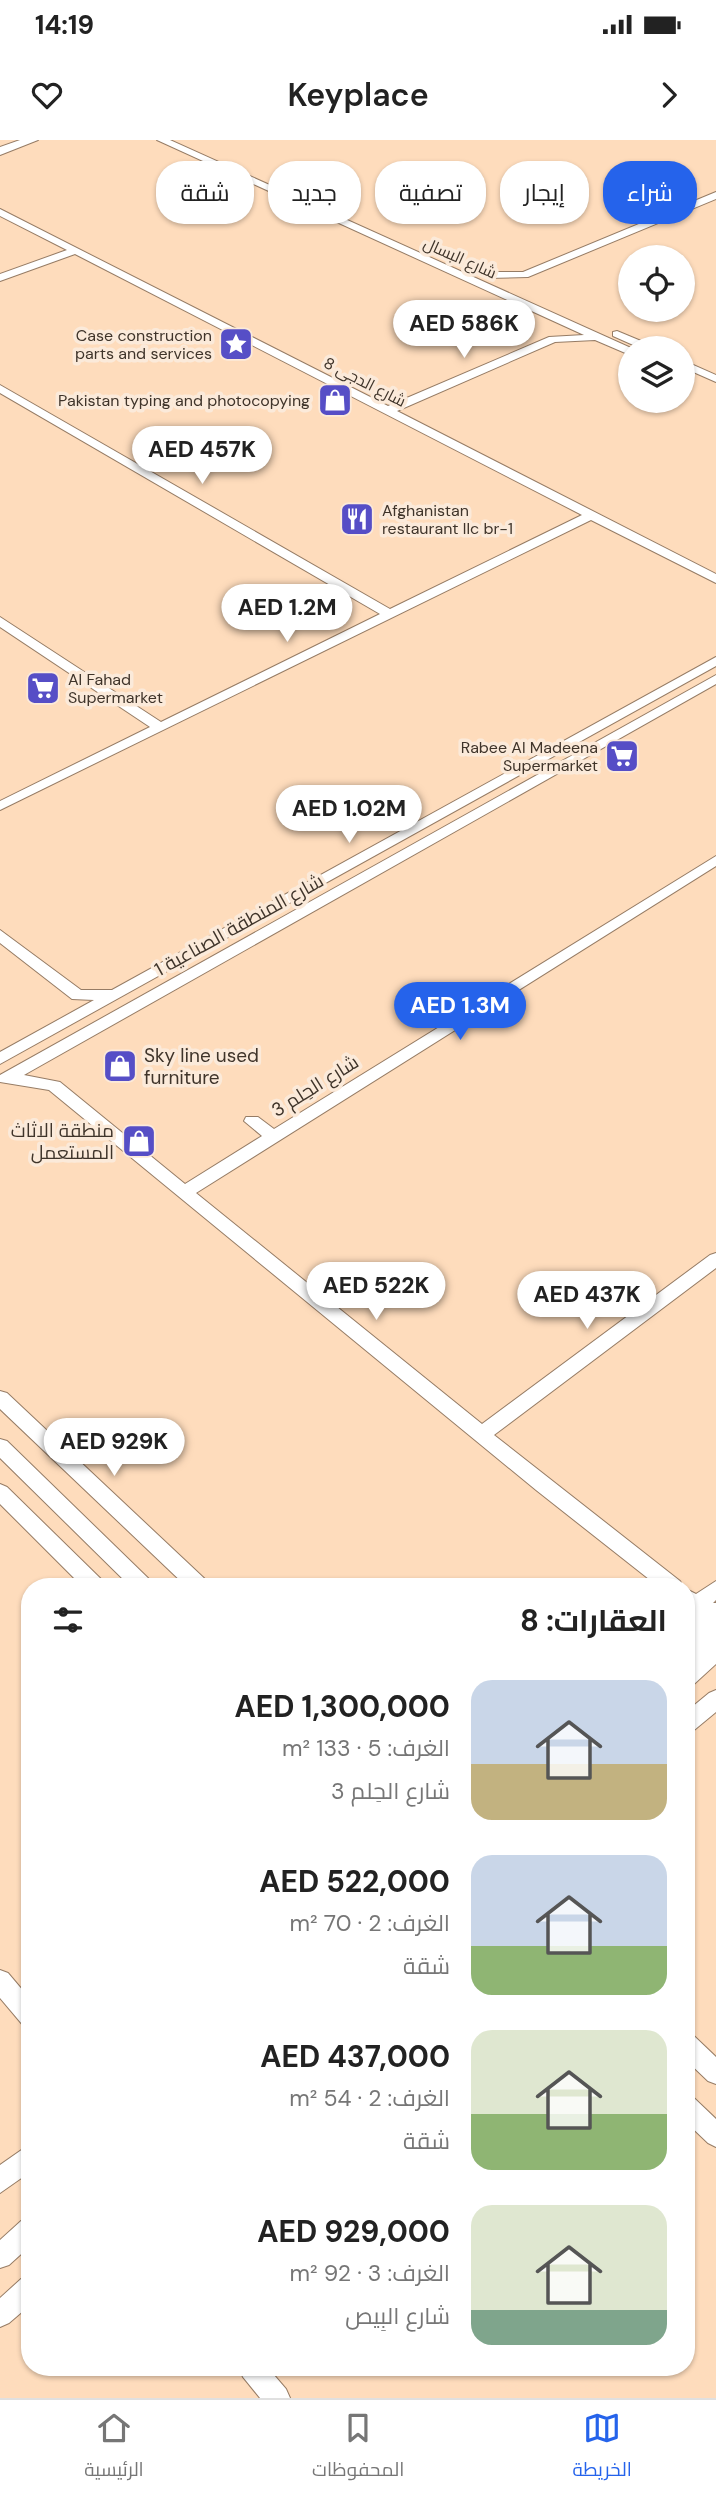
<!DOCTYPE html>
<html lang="ar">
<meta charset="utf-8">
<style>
body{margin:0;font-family:"DM Sans",Cairo,sans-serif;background:#f6f6f6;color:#222;direction:rtl;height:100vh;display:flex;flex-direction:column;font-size:26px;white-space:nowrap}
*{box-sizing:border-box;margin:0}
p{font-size:23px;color:#767676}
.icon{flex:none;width:38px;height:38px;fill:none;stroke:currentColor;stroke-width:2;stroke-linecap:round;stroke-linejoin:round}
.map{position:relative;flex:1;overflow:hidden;direction:ltr}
.details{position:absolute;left:21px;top:1438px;width:674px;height:798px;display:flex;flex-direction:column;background:#fff;border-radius:28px;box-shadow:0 2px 5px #0004;direction:rtl}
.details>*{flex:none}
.banner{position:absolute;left:21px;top:21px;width:676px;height:63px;direction:rtl;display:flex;gap:14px}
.controls{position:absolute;left:618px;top:105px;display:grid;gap:14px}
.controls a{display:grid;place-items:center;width:77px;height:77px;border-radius:50%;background:#fff;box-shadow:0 2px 5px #0004;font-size:35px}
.price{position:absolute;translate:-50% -60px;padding:0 16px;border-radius:24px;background:#fff;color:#222;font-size:23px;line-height:46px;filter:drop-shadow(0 2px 4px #0008)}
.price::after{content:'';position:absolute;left:50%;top:42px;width:21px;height:16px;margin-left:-10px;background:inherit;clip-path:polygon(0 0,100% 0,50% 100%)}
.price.selected{background:#2563eb;color:#fff}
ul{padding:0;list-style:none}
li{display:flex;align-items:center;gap:21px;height:175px;padding:0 28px}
li span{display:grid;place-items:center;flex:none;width:196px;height:140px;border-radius:21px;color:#555}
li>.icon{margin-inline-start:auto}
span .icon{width:84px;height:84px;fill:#fffc;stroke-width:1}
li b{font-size:30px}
h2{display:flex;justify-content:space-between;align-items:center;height:84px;padding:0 28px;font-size:30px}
.pill{padding:0 24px;border-radius:28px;background:#fff;box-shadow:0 2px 5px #0004;font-size:24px;line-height:63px}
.pill.selected{background:#2563eb;color:#fff}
.status{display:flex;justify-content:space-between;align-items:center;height:49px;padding:0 35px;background:#fff;direction:ltr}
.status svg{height:19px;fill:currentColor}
header{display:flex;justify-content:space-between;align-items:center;height:91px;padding:0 28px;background:#fff;font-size:32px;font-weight:600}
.tab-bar{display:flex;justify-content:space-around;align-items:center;height:98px;border-top:2px solid #e0e0e0;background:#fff;font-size:19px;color:#767676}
.tab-bar a{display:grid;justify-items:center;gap:4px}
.tab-bar .selected{color:#2563eb}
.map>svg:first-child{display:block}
</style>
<div class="status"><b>14:19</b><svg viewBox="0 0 49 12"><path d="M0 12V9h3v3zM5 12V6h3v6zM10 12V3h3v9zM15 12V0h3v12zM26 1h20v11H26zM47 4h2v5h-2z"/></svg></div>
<header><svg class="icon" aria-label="forward" viewBox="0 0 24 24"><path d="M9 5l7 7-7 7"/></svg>Keyplace<svg class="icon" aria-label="heart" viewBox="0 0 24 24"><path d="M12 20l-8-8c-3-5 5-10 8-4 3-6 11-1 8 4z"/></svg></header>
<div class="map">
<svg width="716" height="2258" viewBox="0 0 716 2258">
<rect width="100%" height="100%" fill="#fbeada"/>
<path fill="#fedcbc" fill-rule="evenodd" d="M0,0H716V2258H0ZM630,117H682V170H630ZM630,208H682V261H630ZM30,1447H686V2228H30Z"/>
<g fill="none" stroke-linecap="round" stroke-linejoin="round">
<g stroke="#967c65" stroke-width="2">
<path id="minor" d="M157,0H170L631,208L630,215L595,200L555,202L397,271L716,434V443L591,380L0,670V661L150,587L0,487V477L161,582L380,474L0,253V245L390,469L582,375L75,114L0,141V134L67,110L0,76V69L388,266L549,197L584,195Z
M716,52V59L528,137L487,138L482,135L487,132H523Z
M617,191L653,206L654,208H640L613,196V192Z
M682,220L716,235V242L682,227Z
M716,517V526L0,924V912L94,860L72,859L0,803V790L81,850H112Z
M716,535V544L24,935L60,942L185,1044L262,996L244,981L246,977H258L274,989L716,716V726L196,1053L482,1284L710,1115L716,1113V1128L494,1295L680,1441L683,1447H659L536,1350L49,950L0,942V935Z
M0,1251L7,1253L207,1441L210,1447H187L0,1269Z
M0,1299L7,1301L151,1441L154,1447H131L0,1318Z
M0,1344L7,1347L103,1441L106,1447H83L0,1364Z
M716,1441V1460L713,1463H716V1524L693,1545L686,1548V1526L695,1518L694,1475L686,1468V1449L696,1454Z
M716,1550V1572L693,1591L686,1594V1572L709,1553Z
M0,1830L8,1833L30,1859V1887L22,1884L0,1858Z
M686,1893L694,1896L716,1917V1944L708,1941L686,1920Z
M686,1954L694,1958L716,1979V2007L708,2003L686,1982Z
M30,2004V2032L0,2053V2025Z
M30,2078V2106L9,2125L0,2128V2100L21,2081Z
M30,2136V2165L9,2183L0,2187V2158L21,2139Z
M239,2228H268L286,2249L290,2258H260L243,2237Z"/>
</g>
<g stroke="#967c65" stroke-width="2">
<path id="major" d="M20,0H38L0,15V7Z"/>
</g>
<use href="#minor" fill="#fff" fill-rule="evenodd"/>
<use href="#major" fill="#fff" fill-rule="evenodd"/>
</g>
<defs>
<g id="sight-square" transform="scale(1.75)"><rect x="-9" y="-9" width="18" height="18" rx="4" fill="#564ec6" stroke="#fbeada"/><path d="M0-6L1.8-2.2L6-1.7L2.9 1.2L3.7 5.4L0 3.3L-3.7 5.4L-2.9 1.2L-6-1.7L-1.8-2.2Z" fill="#fff"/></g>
<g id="shop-square" transform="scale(1.75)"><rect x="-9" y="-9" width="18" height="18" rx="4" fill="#564ec6" stroke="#fbeada"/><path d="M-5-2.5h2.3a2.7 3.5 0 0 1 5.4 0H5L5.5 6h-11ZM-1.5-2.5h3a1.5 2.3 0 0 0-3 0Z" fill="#fff"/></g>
<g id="restaurant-square" transform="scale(1.75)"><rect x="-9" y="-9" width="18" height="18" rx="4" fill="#564ec6" stroke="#fbeada"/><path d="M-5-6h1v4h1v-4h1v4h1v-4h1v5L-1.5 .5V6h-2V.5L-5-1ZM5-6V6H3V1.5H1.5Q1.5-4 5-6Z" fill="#fff"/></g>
<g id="supermarket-square" transform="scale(1.75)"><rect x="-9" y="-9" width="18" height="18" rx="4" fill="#564ec6" stroke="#fbeada"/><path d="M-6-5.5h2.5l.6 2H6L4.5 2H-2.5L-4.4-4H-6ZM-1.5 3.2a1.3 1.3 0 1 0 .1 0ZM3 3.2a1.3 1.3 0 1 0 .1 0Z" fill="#fff"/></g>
</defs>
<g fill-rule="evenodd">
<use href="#sight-square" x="236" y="204"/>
<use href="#shop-square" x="335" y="260"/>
<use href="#restaurant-square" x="357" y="379"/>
<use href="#supermarket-square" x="43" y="548"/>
<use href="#supermarket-square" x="622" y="616"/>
<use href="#shop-square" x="120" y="926"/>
<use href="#shop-square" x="139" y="1001"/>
</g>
<g text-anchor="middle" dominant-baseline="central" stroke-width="7" stroke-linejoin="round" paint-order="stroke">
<g font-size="16" fill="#3f342a" stroke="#fbeada">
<text transform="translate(460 118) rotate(24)">شارع البسال</text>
<text transform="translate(365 242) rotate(27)">شارع الدجى 8</text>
</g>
<g font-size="16" fill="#3f342a" stroke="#fbeada" text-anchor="end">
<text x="212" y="195">Case construction<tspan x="212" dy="18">parts and services</tspan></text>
<text x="310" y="260">Pakistan typing and photocopying</text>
<text x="382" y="370" text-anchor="start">Afghanistan<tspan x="382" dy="18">restaurant llc br-1</tspan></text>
<text x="68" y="539" text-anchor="start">Al Fahad<tspan x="68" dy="18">Supermarket</tspan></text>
<text x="598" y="607">Rabee Al Madeena<tspan x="598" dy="18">Supermarket</tspan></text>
</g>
<g font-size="19" fill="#3f342a" stroke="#fbeada">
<text transform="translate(239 785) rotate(-29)">شارع المنطقة الصناعية 1</text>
<text transform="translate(315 946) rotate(-32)">شارع الحِلم 3</text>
</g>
<g font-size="19" fill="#3f342a" stroke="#fbeada" text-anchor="start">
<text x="144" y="915">Sky line used<tspan x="144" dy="22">furniture</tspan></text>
<text x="114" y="990" text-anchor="end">منطقة الاثاث<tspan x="114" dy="22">المستعمل</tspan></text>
</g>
</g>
</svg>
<div class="controls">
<a><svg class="icon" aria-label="locate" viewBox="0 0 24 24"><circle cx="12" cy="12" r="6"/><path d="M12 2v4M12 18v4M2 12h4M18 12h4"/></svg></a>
<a><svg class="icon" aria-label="layers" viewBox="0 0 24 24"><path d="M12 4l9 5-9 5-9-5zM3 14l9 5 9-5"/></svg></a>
</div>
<b class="price" style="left:464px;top:220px">AED 586K</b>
<b class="price" style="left:202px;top:346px">AED 457K</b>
<b class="price" style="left:287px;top:504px">AED 1.2M</b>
<b class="price" style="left:349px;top:705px">AED 1.02M</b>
<b class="price selected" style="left:460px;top:902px">AED 1.3M</b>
<b class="price" style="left:376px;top:1182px">AED 522K</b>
<b class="price" style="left:587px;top:1191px">AED 437K</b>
<b class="price" style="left:114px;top:1338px">AED 929K</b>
<div class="banner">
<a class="pill selected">شراء</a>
<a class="pill">إيجار</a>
<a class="pill">تصفية</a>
<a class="pill">جديد</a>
<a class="pill">شقة</a>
</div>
<section class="details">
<h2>العقارات: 8<svg class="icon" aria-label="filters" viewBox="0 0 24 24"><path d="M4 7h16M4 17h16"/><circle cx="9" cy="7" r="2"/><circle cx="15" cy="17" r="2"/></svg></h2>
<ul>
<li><span style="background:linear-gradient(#c9d6e8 60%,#c2b280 0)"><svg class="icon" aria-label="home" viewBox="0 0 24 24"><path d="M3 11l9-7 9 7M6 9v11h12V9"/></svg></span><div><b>AED 1,300,000</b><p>الغرف: 5 · 133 m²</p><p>شارع الحِلم 3</p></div></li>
<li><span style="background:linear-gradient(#c9d6e8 65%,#8fb573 0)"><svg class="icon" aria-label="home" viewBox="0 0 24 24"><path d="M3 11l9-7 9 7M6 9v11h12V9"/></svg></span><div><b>AED 522,000</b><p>الغرف: 2 · 70 m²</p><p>شقة</p></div></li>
<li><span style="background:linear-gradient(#dfe7d0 60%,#8fb573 0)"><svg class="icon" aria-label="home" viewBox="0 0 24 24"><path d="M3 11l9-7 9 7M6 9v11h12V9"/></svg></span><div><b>AED 437,000</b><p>الغرف: 2 · 54 m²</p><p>شقة</p></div></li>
<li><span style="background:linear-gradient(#dfe7d0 75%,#7fa58c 0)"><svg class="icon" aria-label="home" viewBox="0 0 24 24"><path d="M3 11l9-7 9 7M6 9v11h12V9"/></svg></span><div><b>AED 929,000</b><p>الغرف: 3 · 92 m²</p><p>شارع البِيص</p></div></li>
</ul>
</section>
</div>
<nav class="tab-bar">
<a class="selected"><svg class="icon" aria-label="map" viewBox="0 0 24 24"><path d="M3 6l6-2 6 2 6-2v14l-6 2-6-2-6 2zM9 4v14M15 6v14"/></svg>الخريطة</a>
<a><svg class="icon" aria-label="saved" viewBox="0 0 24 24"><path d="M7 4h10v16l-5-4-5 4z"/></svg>المحفوظات</a>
<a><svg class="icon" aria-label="home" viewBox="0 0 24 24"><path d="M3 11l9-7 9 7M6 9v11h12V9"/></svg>الرئيسية</a>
</nav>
